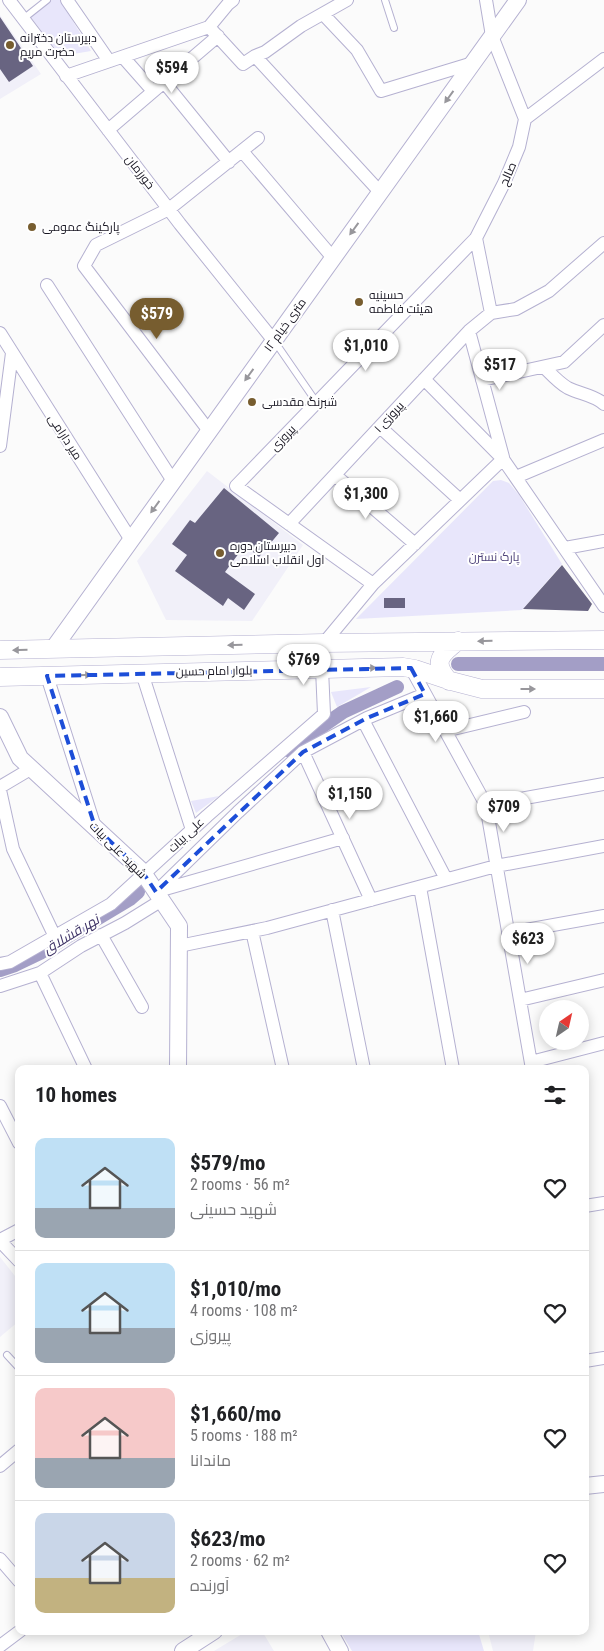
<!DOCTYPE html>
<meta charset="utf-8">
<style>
body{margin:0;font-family:"Roboto Condensed",Cairo,sans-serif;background:#f6f6f6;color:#202124;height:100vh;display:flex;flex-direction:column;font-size:19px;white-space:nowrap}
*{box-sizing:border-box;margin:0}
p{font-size:16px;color:#757577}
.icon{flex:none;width:28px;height:28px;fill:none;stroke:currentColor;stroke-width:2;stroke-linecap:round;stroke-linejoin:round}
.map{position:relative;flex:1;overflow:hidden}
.sheet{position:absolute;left:15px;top:1065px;width:574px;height:570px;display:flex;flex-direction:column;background:#fff;border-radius:10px;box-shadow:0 2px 12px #0003}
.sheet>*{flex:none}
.needle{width:32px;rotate:34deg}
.tools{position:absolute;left:539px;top:1000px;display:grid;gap:10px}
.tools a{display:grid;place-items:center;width:50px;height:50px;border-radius:50%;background:#fff;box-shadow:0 2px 12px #0003;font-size:25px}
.price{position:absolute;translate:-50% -42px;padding:0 11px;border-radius:18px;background:#fff;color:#222;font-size:16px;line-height:32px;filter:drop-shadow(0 1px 2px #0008)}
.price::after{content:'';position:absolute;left:50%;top:30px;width:15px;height:11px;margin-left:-8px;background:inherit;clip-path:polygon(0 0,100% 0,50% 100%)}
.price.selected{background:#775d2f;color:#fff}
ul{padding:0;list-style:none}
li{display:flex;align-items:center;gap:15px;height:125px;padding:0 20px}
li+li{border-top:1px solid #e0e0e0}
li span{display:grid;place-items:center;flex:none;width:140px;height:100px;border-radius:10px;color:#555}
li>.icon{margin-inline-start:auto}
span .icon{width:60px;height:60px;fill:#fffc;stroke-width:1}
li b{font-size:21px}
h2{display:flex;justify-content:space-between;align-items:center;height:60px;padding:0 20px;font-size:21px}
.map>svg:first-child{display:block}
</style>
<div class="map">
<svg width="604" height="1651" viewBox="0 0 604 1651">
<rect width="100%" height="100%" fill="#fbfbfb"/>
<path fill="#f1f0f9" d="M0,15L41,74L0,99Z
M207,471L303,545L252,621L166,620L137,561Z
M0,1257L19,1281V1321L0,1337Z
M247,1631H262L274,1651H214Z
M488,1631H536L533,1651H493Z"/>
<path fill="#e8e6fb" d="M52,0H60L91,51L61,56L30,16Z
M501,480L509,483L519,495L562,564L522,610L356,619L493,481Z
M371,687L337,707L331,692Z
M219,796L196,813L191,801Z
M340,1631H478L484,1651H352Z"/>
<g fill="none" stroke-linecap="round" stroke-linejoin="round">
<path stroke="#a39ec6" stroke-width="14" d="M458,664H604
M288,750L343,712L397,687
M0,970L15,965L40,953L130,899L138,892"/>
</g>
<path fill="#686481" d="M0,17L33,66L9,82L0,69Z
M224,488L279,533L259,557L245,545L225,572L255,594L244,610L228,598L223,606L175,571L187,555L172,544L190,520L195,523Z
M562,565L592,604L588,611L523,609Z
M384,598H405V608H384Z"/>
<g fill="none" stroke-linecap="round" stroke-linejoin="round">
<g stroke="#b5b1d1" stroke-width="8">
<path id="service" d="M385,0L394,28
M23,19L47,0
M275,342L317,403
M7,1355L19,1368"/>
</g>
<g stroke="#b5b1d1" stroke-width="14">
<path id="minor" d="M9,0L180,224L274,341
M67,0L109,61
M486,0L492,36L525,119L519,147L504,183L476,238L491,313
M323,14L357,50L381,91L473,63
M209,27L243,64L255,56L265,52L301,26L347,0
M209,27L228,4L233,0
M255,56L380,192
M123,57L153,91
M66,76L209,27
M164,82L229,162
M525,119L604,59
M108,130L218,36
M242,151L333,258
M47,285L173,481
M491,313L516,309L549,291L604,243
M469,331L503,457
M0,333L131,540
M544,367C551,374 559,383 568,388C580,394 594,395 604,404
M424,379L503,459L604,606
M482,380L564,362L604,325
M380,427L460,500
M209,431L84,266L96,245L169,209L258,138
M0,446L12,353
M335,475L415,544
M516,477L604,440
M289,524L469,331L491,313
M565,548L604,541
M373,584L236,486L476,238
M324,643L373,584L503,459
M411,668L486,805L532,1069
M142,673L192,830
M47,676L95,827
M363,720L446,879
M445,731L524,712
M303,752L371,900
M0,787L32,768
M0,790L13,849L55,937
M486,805L604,784
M420,887L453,1069
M158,891L343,838
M156,892L238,812L303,752L367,718L425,694
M332,910L364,1069
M252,931L283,1069
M508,933L604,916
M101,935L142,1007
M179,946L267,928L496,866L604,846
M0,964L10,962L111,904L207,816L324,714L322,669
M40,973L86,1069
M0,986L40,973L81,946L125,923L162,900
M520,1000L604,980
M531,1062L604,1043
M0,1106L19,1143
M585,1206L604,1203
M0,1240L19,1230
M0,1241L19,1261
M585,1361L604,1358
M0,1466L19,1450
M0,1559L19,1581
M0,1646L20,1631"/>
</g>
<g stroke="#b5b1d1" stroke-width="18">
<path id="tertiary" d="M53,649L518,0
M0,717L20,758L142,871L179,926L178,1069
M585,1486L604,1484
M329,1631L340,1651
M183,1651L214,1631"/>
</g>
<g stroke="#b5b1d1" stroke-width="19">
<path id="secondary" d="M0,650L324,643L604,640
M0,677L403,667L415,669L451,681L482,689H604
M449,681C432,662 440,655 458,641"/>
</g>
<use href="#service" stroke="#fff" stroke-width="6"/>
<use href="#minor" stroke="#fff" stroke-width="12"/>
<use href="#tertiary" stroke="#fff" stroke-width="16"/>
<use href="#secondary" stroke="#fff" stroke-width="18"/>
</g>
<defs><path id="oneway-solid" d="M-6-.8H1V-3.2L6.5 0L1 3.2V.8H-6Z" transform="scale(1.25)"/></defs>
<g fill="#98979c">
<use href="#oneway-solid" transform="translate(449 97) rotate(126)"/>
<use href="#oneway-solid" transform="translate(354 229) rotate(126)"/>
<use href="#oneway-solid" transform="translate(249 375) rotate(126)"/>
<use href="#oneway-solid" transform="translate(155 507) rotate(126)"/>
<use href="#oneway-solid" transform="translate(485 641) rotate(179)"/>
<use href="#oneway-solid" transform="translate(235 645) rotate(179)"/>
<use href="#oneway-solid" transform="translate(20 650) rotate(179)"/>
<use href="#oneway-solid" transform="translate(369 668) rotate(-1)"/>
<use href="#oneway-solid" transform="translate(84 675) rotate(-2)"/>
<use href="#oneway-solid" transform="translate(528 689)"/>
</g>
<path fill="none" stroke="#1d4ed8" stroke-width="4" stroke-dasharray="10 6" stroke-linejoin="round" d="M411,668L425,694L367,718L303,752L156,892L142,871L95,827L47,676Z"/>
<g fill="#775d2f" stroke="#fff" stroke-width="2">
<circle cx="10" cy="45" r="5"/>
<circle cx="32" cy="227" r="5"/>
<circle cx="359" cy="302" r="5"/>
<circle cx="252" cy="402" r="5"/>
<circle cx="220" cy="553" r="5"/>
</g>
<g text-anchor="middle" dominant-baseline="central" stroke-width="4" stroke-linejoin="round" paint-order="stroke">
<g font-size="12" fill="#191723" stroke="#fff" text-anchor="start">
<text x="20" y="38">دبیرستان دخترانه<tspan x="20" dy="14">حضرت مریم</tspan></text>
<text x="42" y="227">پارکینگ عمومی</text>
<text x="369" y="295">حسینیه<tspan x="369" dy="14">هیئت فاطمه</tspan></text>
<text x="262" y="402">شبرنگ مقدسی</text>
<text x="230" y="546">دبیرستان دوره<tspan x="230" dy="14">اول انقلاب اسلامی</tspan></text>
</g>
<g font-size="12" fill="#191723" stroke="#fff">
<text transform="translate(140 172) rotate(52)">خورزمان</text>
<text transform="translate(508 174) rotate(-66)">صالح</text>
<text transform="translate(285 325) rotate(-54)">۱۲ متری خیام</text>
<text transform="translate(389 417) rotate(-47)">پیروزی ۱</text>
<text transform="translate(65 437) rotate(57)">میر دارامی</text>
<text transform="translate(283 438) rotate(-46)">پیروزی</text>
<text transform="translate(214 671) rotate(-1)">بلوار امام حسین</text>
<text transform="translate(186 835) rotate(-43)">علی بیات</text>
<text transform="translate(118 850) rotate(45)">شهید علی بیات</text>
</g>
<g font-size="12" fill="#4e437a" stroke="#fff">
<text x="494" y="557">پارک نسترن</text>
</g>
<g font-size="14" font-style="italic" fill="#3b3064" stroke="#fff">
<text transform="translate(71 934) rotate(-31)">نهر قشلاق</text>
</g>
</g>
</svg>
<div class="tools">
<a><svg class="needle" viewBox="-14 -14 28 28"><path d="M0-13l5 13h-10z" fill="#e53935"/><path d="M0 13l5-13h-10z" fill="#757577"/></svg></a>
</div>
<b class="price" style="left:172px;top:94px">$594</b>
<b class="price selected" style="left:157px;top:340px">$579</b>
<b class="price" style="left:366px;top:372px">$1,010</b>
<b class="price" style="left:500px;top:391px">$517</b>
<b class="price" style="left:366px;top:520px">$1,300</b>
<b class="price" style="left:304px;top:686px">$769</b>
<b class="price" style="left:436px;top:743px">$1,660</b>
<b class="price" style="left:350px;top:820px">$1,150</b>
<b class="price" style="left:504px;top:833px">$709</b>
<b class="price" style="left:528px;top:965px">$623</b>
<section class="sheet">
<h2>10 homes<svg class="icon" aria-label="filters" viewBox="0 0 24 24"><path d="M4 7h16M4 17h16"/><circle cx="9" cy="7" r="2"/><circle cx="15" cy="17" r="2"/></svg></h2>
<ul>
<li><span style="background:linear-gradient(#bfe0f5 70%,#9aa5b1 0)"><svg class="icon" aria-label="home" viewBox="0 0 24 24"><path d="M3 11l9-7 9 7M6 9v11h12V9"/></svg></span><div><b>$579/mo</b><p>2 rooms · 56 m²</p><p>شهید حسینی</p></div><svg class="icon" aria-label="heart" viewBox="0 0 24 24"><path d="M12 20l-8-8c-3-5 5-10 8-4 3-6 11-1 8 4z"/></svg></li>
<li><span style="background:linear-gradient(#bfe0f5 65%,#9aa5b1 0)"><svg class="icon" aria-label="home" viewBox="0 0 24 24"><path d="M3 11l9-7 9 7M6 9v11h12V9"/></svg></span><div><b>$1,010/mo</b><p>4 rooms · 108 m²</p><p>پیروزی</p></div><svg class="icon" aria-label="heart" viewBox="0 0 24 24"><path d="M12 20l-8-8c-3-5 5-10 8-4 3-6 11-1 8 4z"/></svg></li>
<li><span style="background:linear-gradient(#f6c9c9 70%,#9aa5b1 0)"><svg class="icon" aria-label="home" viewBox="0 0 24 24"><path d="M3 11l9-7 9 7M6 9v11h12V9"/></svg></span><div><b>$1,660/mo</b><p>5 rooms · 188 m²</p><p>ماندانا</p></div><svg class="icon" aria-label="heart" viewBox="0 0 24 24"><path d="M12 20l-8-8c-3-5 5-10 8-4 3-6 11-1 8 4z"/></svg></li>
<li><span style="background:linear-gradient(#c9d6e8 65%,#c2b280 0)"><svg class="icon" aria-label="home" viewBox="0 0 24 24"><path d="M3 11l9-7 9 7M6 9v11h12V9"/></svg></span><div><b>$623/mo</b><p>2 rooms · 62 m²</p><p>آورنده</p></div><svg class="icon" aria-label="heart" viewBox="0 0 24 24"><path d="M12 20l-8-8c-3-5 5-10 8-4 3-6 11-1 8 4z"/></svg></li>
</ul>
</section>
</div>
